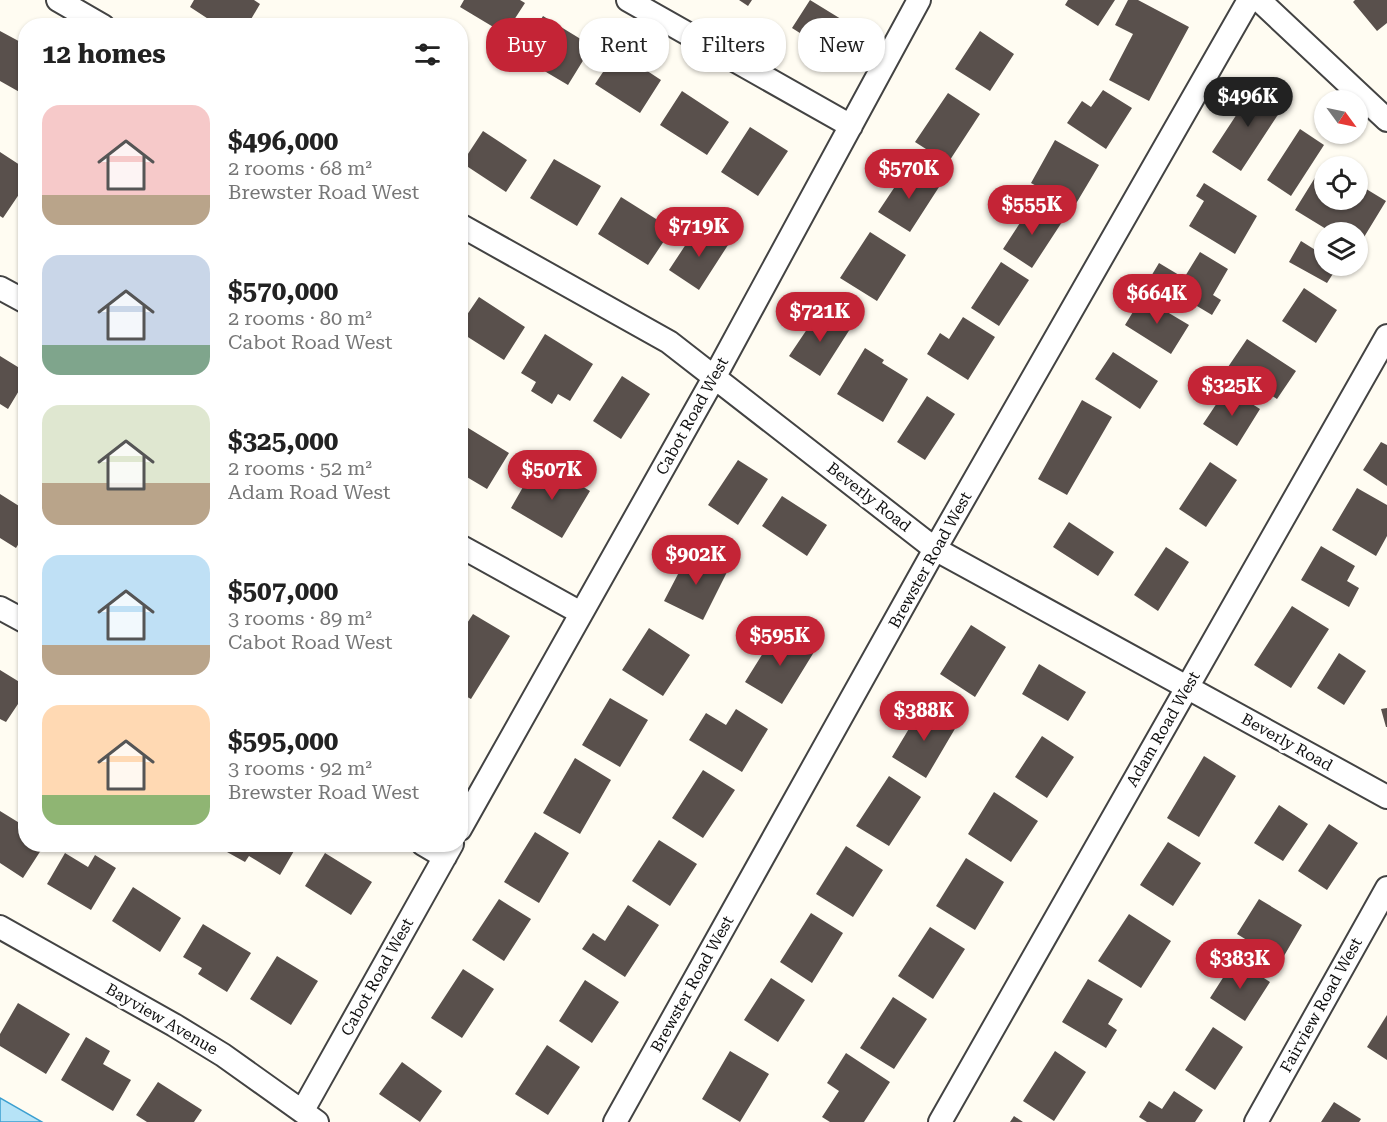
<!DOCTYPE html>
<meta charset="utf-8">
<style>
body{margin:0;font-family:"Roboto Serif",serif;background:#f6f6f6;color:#222;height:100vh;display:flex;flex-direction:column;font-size:22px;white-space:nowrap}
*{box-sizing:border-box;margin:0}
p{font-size:20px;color:#767676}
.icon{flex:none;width:33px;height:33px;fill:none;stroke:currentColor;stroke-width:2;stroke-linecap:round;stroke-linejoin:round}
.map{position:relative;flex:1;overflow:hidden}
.drawer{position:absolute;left:18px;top:18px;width:450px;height:834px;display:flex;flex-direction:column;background:#fff;border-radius:24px;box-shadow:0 2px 4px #0004}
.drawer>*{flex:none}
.top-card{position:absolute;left:486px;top:18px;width:570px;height:54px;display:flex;gap:12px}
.needle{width:39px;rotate:123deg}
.fabs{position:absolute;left:1314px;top:90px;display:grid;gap:12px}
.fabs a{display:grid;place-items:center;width:54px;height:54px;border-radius:50%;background:#fff;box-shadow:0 2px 4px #0004;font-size:30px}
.price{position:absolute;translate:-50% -51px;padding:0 14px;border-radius:21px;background:#c42436;color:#fff;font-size:20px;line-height:39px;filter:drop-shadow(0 2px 3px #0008)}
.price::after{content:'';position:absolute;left:50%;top:36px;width:18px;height:14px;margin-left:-9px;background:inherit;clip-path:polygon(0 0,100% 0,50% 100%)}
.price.active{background:#222;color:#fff}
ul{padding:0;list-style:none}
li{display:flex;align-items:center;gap:18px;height:150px;padding:0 24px}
li span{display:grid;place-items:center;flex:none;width:168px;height:120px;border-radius:18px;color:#555}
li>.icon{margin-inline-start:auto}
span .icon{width:72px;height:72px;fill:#fffc;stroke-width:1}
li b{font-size:26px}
h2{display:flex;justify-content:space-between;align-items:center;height:72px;padding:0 24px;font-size:26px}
.tag{padding:0 21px;border-radius:24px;background:#fff;box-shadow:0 2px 4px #0004;font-size:21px;line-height:54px}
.tag.active{background:#c42436;color:#fff}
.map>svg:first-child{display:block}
</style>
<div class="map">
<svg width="1387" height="1122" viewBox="0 0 1387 1122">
<rect width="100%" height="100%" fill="#fffcf2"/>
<path fill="#b6e3f7" stroke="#3b9fd0" stroke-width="1.5" d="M0,1098L42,1122H0Z"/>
<path fill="#59504c" d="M194,0H254L260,4L247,26H219L190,7Z
M464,0H520L525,3L505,34L460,7Z
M739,0H752L748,6Z
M810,0L854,27L836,56L792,28Z
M1068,0H1115L1098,26L1065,5Z
M1128,0H1138L1189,27L1149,101L1109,80L1133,34L1115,25Z
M1355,0H1387V23L1377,31L1353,2Z
M543,16L592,46L568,85L519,56Z
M280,18L291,26H275Z
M0,31L26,45V89L23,94L0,81Z
M980,31L1014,54L990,91L955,69Z
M617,51L661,80L640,113L595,84Z
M1256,85L1285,104L1241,171L1212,152Z
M1103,90L1132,108L1106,149L1067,123L1082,101L1091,107Z
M682,91L729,122L707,155L660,125Z
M948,93L980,114L948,163L915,142Z
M460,108L467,112L460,122Z
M750,127L788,151L758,196L721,172Z
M1300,129L1324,145L1291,196L1267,180Z
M483,131L527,160L506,192L462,163Z
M1055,140L1099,165L1074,207L1031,183Z
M0,152L26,169V184L3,218L0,216Z
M554,159L601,186L577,226L530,198Z
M1324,163L1330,166H1324V200H1358V184L1386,201L1358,247V232H1331L1295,210Z
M908,167L939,187L910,232L878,212Z
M1204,183L1257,216L1235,254L1189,226L1204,201L1196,196Z
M621,197L672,229L648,265L598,234Z
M1033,203L1062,222L1032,268L1003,249Z
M698,226L728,245L699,290L669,270Z
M870,232L906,255L877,301L840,278Z
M1301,241L1317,251L1323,241L1324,242V266H1338L1327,283L1289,262Z
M1200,252L1228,269L1213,295L1221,300L1212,315L1150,278L1159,263L1184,278Z
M1001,262L1029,280L999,326L971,308Z
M1304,288L1337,310L1316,343L1282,321Z
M479,297L525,327L504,360L460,332V325Z
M1142,297L1189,325L1171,354L1125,325Z
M820,310L850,329L820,376L789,356Z
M963,317L995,337L968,380L927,354L940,333L949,339Z
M545,334L593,364L570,401L558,394L552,404L531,391L536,382L521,373Z
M1247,339L1296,371L1277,399L1228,367Z
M865,348L884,360L882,363L908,379L883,422L837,394Z
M1113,352L1158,381L1140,409L1095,379Z
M0,356L26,372V379L8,409L0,404Z
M622,376L650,394L621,439L593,421Z
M1227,388L1260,409L1237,446L1203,424Z
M927,396L955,414L925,460L897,442Z
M1082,400L1112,417L1067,495L1038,479Z
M460,423L509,453L487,489L460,473Z
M1381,442L1387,445V486L1363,470Z
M738,460L768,479L738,525L708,505Z
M1210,462L1237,480L1206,527L1179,509Z
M549,466L590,491L562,538L511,508L527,480L537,486Z
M1357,488L1387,505V536L1376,556L1332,530Z
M0,494L19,506L26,496V532L16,548L0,538Z
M782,496L827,525L807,556L762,526Z
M1069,522L1114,552L1098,576L1053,547Z
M1321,546L1355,566L1347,581L1359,588L1349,607L1301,580Z
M1166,547L1189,562L1158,611L1134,595Z
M690,551L728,570L703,620L664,601Z
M1292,606L1329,629L1291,688L1254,665Z
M473,614L510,636L471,699L460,693V634Z
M971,625L1006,647L975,697L940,674Z
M649,628L690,655L663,696L622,670Z
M778,629L814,652L782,704L745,682Z
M1339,653L1366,671L1344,705L1317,688Z
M1039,664L1086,692L1068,721L1022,694Z
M0,670L26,686V692L6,722L0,719Z
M610,698L648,720L620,767L582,745Z
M922,707L956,727L926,778L892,757Z
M1387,708V727H1386L1381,709Z
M736,709L768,729L742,772L689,740L706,713L726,725Z
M1042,736L1074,757L1047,798L1015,777Z
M1204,756L1236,776L1199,837L1167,818Z
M575,758L611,780L580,834L543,813Z
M703,770L735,790L703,838L672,818Z
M889,776L921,797L889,846L856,826Z
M994,792L1038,821L1011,862L968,834Z
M1279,805L1308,824L1283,861L1254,843Z
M0,811L26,827V844H45L23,878L0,863Z
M1329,824L1358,843L1327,890L1298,871Z
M535,832L569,853L539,903L504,882Z
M659,840L697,864L670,906L632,881Z
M1168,842L1201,863L1173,906L1140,885Z
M232,844H298L280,875L249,856L245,862L227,852Z
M846,846L883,870L853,917L816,894Z
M65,853L88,867L95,855L116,868L91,910L47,884Z
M325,853L372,882L351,915L305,886Z
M966,858L1004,882L975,930L936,906Z
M133,887L181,918L160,952L112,921Z
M499,899L531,919L504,961L472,940Z
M1259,899L1302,925L1281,961L1237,934Z
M628,905L659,925L625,977L582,949L593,933L605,941Z
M811,913L843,933L812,983L780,962Z
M1129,914L1171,941L1141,988L1098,961Z
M203,924L251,953L227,992L198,974L202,968L183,957Z
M930,927L965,949L933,999L898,976Z
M277,956L318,981L291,1025L250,999Z
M1235,959L1270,982L1245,1021L1210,998Z
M463,969L494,989L462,1038L431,1018Z
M771,978L805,1000L778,1042L744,1020Z
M1088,979L1123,999L1108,1024L1117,1030L1106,1048L1062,1022Z
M585,980L619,1002L592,1043L559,1021Z
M893,997L927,1019L894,1069L860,1048Z
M18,1003L70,1034L46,1074L0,1046V1034Z
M1387,1015V1060L1367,1047Z
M1213,1027L1243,1047L1215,1090L1185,1070Z
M86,1037L110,1051L103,1064L131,1080L113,1111L61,1080Z
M547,1045L580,1067L548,1115L515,1094Z
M730,1051L769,1074L740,1122L702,1099Z
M1055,1051L1086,1072L1054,1121L1023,1101Z
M846,1053L890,1082L864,1122H830L822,1117L839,1091L827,1083Z
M402,1062L442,1091L420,1122L379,1094Z
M158,1082L202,1110L194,1122H147L136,1115Z
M1174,1091L1203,1110L1195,1122H1147L1139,1117L1149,1101L1162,1109Z
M1334,1102L1361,1119L1359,1122H1321Z
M1014,1116L1023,1122H1010Z"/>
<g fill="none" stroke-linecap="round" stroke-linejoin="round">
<g stroke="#434343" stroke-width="26">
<path id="minor" d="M58,0L103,26
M628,0L851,126
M1259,0L1387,120
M460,225L669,342L935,549L1387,797
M0,288L26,302
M460,546L581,613
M0,608L26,622
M460,829L715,376L919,0
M423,844L445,857
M0,927L174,1025L223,1055L317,1122
M303,1110L452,844
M615,1122L935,549L1249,0
M940,1122L1387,336
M1256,1122L1387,888"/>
</g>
<use href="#minor" stroke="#fff" stroke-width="22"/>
</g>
<g text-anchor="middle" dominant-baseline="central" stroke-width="6" stroke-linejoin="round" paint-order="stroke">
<g font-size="16" fill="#101010" stroke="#fff">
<text transform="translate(692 416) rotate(-61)">Cabot Road West</text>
<text transform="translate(869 497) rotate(38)">Beverly Road</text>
<text transform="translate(930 560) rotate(-61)">Brewster Road West</text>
<text transform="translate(1163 729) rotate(-60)">Adam Road West</text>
<text transform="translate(1287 742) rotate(29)">Beverly Road</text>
<text transform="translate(377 977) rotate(-61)">Cabot Road West</text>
<text transform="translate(692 984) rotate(-61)">Brewster Road West</text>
<text transform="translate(1321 1005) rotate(-61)">Fairview Road West</text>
<text transform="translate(162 1019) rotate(30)">Bayview Avenue</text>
</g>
</g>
</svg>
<div class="fabs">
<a><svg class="needle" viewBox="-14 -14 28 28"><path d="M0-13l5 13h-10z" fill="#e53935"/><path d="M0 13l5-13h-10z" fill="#767676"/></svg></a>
<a><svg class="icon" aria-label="locate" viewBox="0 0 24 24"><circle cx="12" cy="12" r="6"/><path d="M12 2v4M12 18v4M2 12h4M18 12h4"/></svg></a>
<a><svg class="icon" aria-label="layers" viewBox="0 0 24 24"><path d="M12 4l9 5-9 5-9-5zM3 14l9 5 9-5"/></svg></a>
</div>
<b class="price active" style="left:1248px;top:128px">$496K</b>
<b class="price" style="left:909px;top:200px">$570K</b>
<b class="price" style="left:1032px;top:236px">$555K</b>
<b class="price" style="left:699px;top:258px">$719K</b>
<b class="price" style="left:1157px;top:325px">$664K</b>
<b class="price" style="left:820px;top:343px">$721K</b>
<b class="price" style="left:1232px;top:417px">$325K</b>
<b class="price" style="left:552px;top:501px">$507K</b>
<b class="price" style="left:696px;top:586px">$902K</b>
<b class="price" style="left:780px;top:667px">$595K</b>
<b class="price" style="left:924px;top:742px">$388K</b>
<b class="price" style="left:1240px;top:990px">$383K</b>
<div class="top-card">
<a class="tag active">Buy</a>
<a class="tag">Rent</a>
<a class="tag">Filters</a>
<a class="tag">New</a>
</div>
<section class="drawer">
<h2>12 homes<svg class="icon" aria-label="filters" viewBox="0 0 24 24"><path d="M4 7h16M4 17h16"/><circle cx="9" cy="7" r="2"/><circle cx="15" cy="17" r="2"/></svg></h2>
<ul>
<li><span style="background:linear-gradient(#f6c9c9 75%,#b9a48a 0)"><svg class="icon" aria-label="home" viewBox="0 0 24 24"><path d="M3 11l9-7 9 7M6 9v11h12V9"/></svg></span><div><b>$496,000</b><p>2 rooms · 68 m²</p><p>Brewster Road West</p></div></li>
<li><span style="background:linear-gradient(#c9d6e8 75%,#7fa58c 0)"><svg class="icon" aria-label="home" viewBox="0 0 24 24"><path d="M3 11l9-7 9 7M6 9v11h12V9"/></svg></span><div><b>$570,000</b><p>2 rooms · 80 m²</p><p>Cabot Road West</p></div></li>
<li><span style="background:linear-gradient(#dfe7d0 65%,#b9a48a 0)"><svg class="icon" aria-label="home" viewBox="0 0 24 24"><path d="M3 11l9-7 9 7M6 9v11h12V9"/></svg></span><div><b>$325,000</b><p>2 rooms · 52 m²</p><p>Adam Road West</p></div></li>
<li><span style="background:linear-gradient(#bfe0f5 75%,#b9a48a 0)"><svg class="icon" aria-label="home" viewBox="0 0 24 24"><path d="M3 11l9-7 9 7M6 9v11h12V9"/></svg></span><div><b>$507,000</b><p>3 rooms · 89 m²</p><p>Cabot Road West</p></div></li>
<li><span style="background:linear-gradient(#ffd9b3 75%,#8fb573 0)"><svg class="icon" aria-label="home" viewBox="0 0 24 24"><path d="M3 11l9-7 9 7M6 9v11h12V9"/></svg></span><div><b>$595,000</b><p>3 rooms · 92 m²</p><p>Brewster Road West</p></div></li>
</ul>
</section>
</div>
